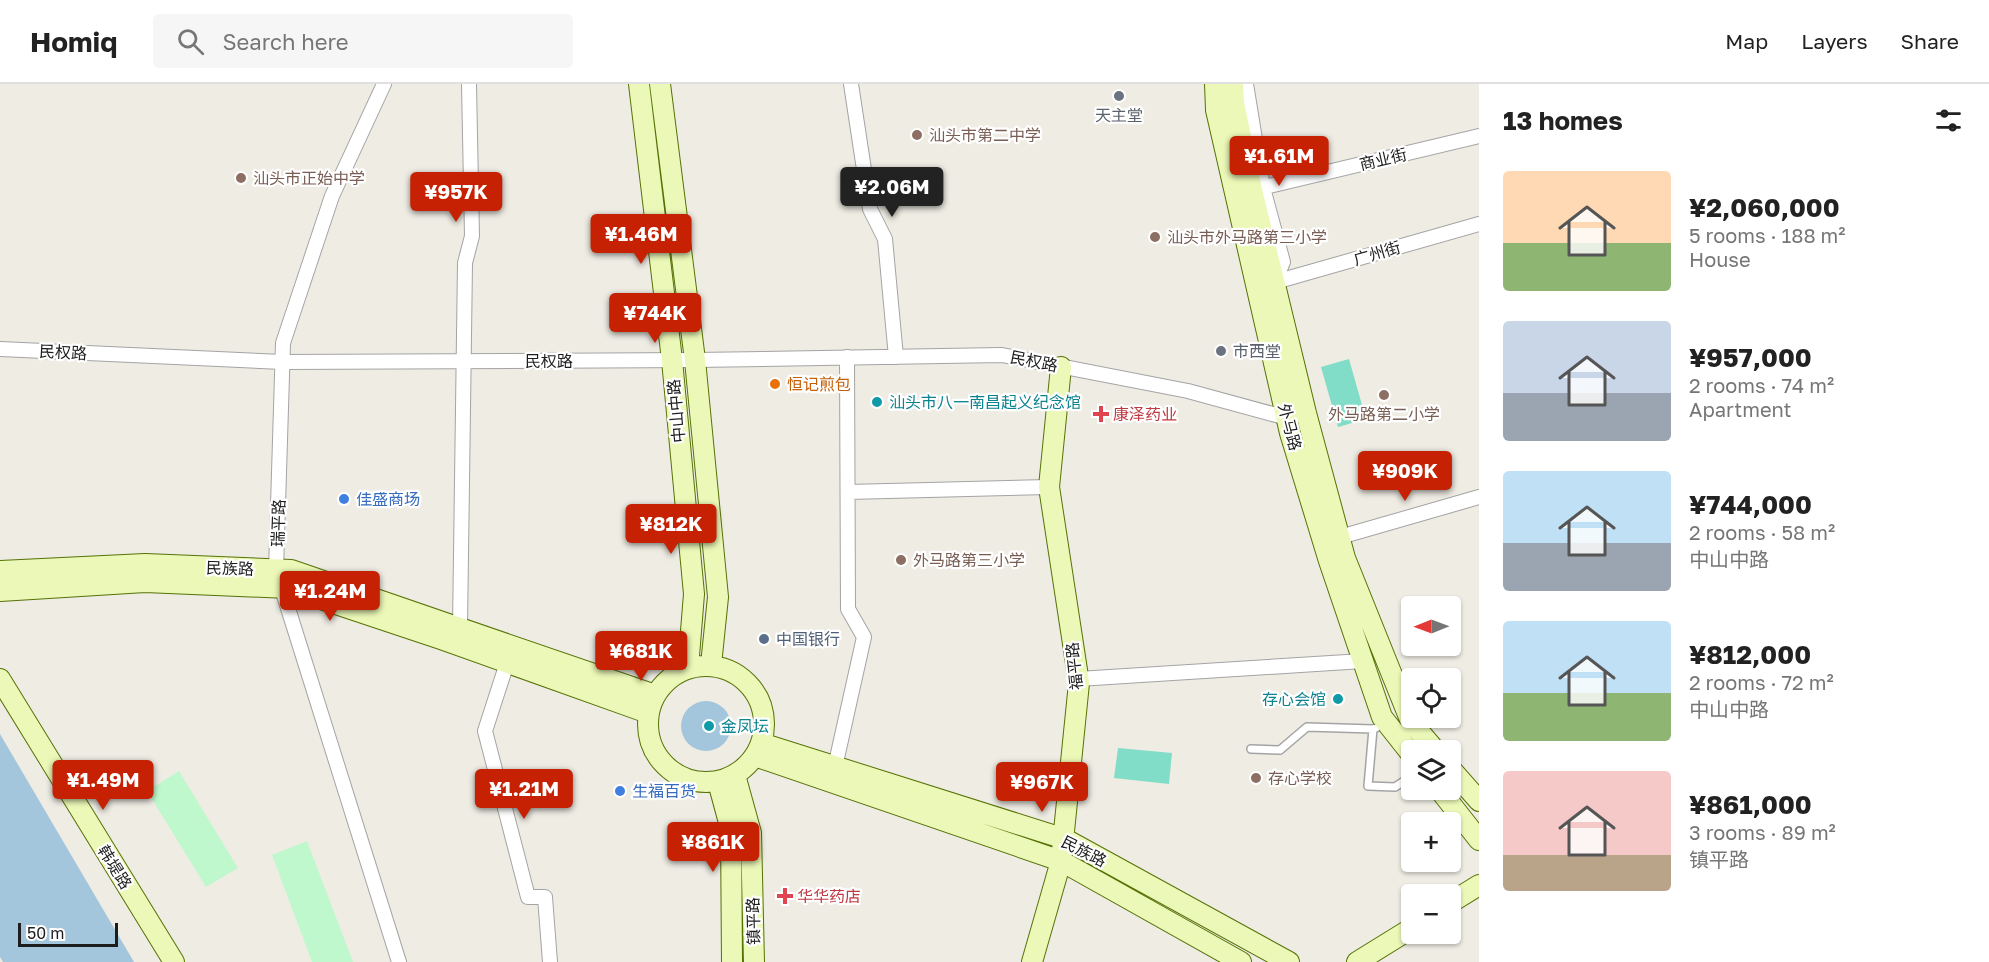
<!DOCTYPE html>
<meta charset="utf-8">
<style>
body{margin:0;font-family:"Golos Text","Noto Sans SC",sans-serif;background:#f6f6f6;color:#222;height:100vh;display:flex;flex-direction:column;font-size:22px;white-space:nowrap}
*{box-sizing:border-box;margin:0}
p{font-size:20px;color:#767676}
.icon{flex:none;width:33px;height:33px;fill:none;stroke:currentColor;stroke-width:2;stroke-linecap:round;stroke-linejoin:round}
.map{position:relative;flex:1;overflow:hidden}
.sheet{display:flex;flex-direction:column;background:#fff;width:510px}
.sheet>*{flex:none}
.needle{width:39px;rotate:269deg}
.buttons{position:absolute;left:1401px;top:512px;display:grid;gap:12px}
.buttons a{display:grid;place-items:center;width:60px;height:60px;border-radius:6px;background:#fff;box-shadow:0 2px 4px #0004;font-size:30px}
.scale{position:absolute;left:18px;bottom:15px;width:100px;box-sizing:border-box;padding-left:6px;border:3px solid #1d1d1d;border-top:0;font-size:16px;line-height:21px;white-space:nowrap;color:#1d1d1d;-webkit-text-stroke:4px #fff;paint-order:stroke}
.price{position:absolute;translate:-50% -51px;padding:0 14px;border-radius:6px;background:#c72103;color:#fff;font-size:20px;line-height:39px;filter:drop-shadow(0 2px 3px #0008)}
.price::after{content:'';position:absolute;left:50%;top:36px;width:18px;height:14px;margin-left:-9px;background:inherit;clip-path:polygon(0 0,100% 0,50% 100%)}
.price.current{background:#222;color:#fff}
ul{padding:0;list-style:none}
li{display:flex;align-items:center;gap:18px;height:150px;padding:0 24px}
li span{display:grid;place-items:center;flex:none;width:168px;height:120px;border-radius:6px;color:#555}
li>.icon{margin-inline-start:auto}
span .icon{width:72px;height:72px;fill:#fffc;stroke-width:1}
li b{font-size:26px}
h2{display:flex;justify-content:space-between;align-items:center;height:72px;padding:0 24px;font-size:26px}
header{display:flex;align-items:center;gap:36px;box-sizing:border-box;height:84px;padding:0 30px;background:#fff;border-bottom:2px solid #e0e0e0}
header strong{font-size:28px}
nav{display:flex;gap:33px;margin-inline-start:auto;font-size:21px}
.search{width:420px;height:54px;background:#f6f6f6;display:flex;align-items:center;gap:15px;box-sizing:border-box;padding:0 21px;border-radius:6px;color:#767676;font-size:22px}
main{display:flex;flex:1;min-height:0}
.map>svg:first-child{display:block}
</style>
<header>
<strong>Homiq</strong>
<div class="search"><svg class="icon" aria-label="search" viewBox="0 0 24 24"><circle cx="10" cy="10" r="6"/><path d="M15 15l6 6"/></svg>Search here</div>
<nav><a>Map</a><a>Layers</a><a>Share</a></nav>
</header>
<main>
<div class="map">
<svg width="1479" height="878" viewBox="0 0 1479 878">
<rect width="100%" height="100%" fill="#eeece3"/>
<path fill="#c0f8cd" d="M179,687L238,784L206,803L147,707Z
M307,757L353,878H312L272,771Z"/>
<path fill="#81ddc8" d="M1349,275L1366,335L1338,343L1321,283Z
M1118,664L1172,669L1169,700L1114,694Z"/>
<path fill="#a4c6dc" d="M681 642a25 25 0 1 1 50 0a25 25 0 1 1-50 0Z
M0,650L134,878H3L0,873Z"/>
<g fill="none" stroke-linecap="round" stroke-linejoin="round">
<g stroke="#a4a4a4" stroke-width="10">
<path id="lane" d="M1376,644L1373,645L1368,702L1395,703L1412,692
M1251,665L1280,666L1307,643L1373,645"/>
</g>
<g stroke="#a4a4a4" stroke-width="16">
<path id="street" d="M384,0L332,112L283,259L276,486L399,878
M851,0L870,125L885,155L896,273
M1246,0L1263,104L1283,178L1275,198
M1252,106L1479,52
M1275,198L1479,140
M0,265L283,278L695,276L1002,271L1188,307L1287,334L1292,333
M848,408L1049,403
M1340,453L1479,413
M460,543L465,179L472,152L469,0
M507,579L485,647L528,813H545L550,878
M1078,595L1363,577
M835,683L864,553L848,525L847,273"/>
</g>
<g stroke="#567206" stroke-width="22">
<path id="secondary" d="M639,0L672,276L694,510L688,584
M660,0L695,276L718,513L711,581
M1215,0L1216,26L1290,349L1329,477L1382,633L1412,671
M1233,0L1234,19L1252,106L1306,329L1345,474L1411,638L1435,666
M0,487L145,480L291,486L655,611
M0,507L145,498L288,504L441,555L648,629
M648 640a58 58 0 1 1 116 0a58 58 0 1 1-116 0Z
M0,595L174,878
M761,659L1065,755L1289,878
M755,672L1061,777L1241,878
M1450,684L1479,717
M735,691L751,749L754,878
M718,698L731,746L732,878
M1439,705L1479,756
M1450,819L1479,801
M1032,878L1061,777L1079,599L1049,403L1061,283
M1357,878L1412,844"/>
</g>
<use href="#lane" stroke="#fff" stroke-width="7"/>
<use href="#street" stroke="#fff" stroke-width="14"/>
<use href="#secondary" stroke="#ebf8b7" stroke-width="20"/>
</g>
<g fill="#6b7280" stroke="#fff" stroke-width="2">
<circle cx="1119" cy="12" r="6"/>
<circle cx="1221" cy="267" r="6"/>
</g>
<g fill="#8d6e63" stroke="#fff" stroke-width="2">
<circle cx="917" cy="51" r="6"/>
<circle cx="241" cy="94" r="6"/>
<circle cx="1155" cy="153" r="6"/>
<circle cx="1384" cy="311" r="6"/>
<circle cx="901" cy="476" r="6"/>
<circle cx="1256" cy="694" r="6"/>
</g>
<circle fill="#e8710a" stroke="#fff" stroke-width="2" cx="775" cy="300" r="6"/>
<g fill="#0f9aa8" stroke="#fff" stroke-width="2">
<circle cx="877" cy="318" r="6"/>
<circle cx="1338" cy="615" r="6"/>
<circle cx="709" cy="642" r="6"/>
</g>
<g fill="#e0444e" stroke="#fff" stroke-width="2">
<path d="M1098 321h6v6h6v6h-6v6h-6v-6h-6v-6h6z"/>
<path d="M782 803h6v6h6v6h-6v6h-6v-6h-6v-6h6z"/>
</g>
<g fill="#3f7fe0" stroke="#fff" stroke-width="2">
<circle cx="344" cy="415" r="6"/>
<circle cx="620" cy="707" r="6"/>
</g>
<circle fill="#5c6f8a" stroke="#fff" stroke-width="2" cx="764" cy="555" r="6"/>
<g text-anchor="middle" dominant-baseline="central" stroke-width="4.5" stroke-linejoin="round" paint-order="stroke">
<g font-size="16" fill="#5b616d" stroke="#fff">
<text x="1119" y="31">天主堂</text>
<text x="1233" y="267" text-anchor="start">市西堂</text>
</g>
<g font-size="16" fill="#785e54" stroke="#fff" text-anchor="start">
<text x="929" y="51">汕头市第二中学</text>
<text x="253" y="94">汕头市正始中学</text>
<text x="1167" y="153">汕头市外马路第三小学</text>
<text x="1384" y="330" text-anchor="middle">外马路第二小学</text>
<text x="913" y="476">外马路第三小学</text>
<text x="1268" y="694">存心学校</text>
</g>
<g font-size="16" fill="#1d1d1d" stroke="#fff">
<text transform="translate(1383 75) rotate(-13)">商业街</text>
<text transform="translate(1377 169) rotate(-16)">广州街</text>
<text transform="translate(63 268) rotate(3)">民权路</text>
<text x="549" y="277">民权路</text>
<text transform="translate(1034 277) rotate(11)">民权路</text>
<text transform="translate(676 327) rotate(-95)">中山中路</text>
<text transform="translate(1290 343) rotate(75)">外马路</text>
<text transform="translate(278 439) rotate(-88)">瑞平路</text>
<text transform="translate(230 484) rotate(2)">民族路</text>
<text transform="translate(1074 582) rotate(-96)">福平路</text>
<text transform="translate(1084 767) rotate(27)">民族路</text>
<text transform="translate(115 783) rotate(58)">韩堤路</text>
<text transform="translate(753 837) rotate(-91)">镇平路</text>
</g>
<g font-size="16" fill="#c56008" stroke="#fff" text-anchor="start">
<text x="787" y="300">恒记煎包</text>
</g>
<g font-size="16" fill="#0d838f" stroke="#fff" text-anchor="start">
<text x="889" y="318">汕头市八一南昌起义纪念馆</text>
<text x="1326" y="615" text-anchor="end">存心会馆</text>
<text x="721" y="642">金凤坛</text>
</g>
<g font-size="16" fill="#be3a42" stroke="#fff" text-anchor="start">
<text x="1113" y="330">康泽药业</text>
<text x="797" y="812">华华药店</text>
</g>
<g font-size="16" fill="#366cbe" stroke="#fff" text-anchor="start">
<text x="356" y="415">佳盛商场</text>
<text x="632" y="707">生福百货</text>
</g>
<g font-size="16" fill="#4e5e75" stroke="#fff" text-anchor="start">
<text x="776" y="555">中国银行</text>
</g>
</g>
</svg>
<div class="buttons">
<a><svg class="needle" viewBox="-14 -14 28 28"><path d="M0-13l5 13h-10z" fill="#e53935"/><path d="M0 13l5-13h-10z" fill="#767676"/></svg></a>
<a><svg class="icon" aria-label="locate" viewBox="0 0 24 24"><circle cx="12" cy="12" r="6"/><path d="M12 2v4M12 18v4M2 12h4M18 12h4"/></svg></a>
<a><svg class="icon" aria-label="layers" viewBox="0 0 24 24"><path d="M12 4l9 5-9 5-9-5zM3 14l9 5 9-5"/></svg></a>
<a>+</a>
<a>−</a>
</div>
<div class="scale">50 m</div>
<b class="price" style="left:1279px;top:103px">¥1.61M</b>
<b class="price current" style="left:892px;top:134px">¥2.06M</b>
<b class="price" style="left:456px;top:139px">¥957K</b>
<b class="price" style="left:641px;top:181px">¥1.46M</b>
<b class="price" style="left:655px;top:260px">¥744K</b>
<b class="price" style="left:1405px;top:418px">¥909K</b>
<b class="price" style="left:671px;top:471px">¥812K</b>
<b class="price" style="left:330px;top:538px">¥1.24M</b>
<b class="price" style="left:641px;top:598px">¥681K</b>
<b class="price" style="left:103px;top:727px">¥1.49M</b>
<b class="price" style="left:1042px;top:729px">¥967K</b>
<b class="price" style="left:524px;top:736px">¥1.21M</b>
<b class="price" style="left:713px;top:789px">¥861K</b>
</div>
<section class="sheet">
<h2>13 homes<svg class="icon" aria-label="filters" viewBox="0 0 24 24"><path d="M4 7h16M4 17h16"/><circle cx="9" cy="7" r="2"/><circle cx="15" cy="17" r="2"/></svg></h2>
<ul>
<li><span style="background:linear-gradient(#ffd9b3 60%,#8fb573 0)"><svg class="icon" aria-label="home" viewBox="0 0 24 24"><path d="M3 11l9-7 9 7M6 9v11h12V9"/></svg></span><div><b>¥2,060,000</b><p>5 rooms · 188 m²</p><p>House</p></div></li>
<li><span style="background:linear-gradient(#c9d6e8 60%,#9aa5b1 0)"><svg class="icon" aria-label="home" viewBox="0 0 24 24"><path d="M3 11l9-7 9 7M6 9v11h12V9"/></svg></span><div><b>¥957,000</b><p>2 rooms · 74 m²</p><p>Apartment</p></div></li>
<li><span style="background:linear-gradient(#bfe0f5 60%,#9aa5b1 0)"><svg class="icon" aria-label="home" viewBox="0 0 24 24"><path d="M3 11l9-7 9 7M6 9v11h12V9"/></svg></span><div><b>¥744,000</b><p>2 rooms · 58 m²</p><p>中山中路</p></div></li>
<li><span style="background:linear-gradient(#bfe0f5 60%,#8fb573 0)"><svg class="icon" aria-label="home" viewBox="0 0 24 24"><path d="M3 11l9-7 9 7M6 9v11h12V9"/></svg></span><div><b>¥812,000</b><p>2 rooms · 72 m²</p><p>中山中路</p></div></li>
<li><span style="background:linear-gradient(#f6c9c9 70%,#b9a48a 0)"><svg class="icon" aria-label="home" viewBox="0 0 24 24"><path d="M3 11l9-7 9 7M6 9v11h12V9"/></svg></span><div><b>¥861,000</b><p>3 rooms · 89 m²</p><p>镇平路</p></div></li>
</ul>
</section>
</main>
